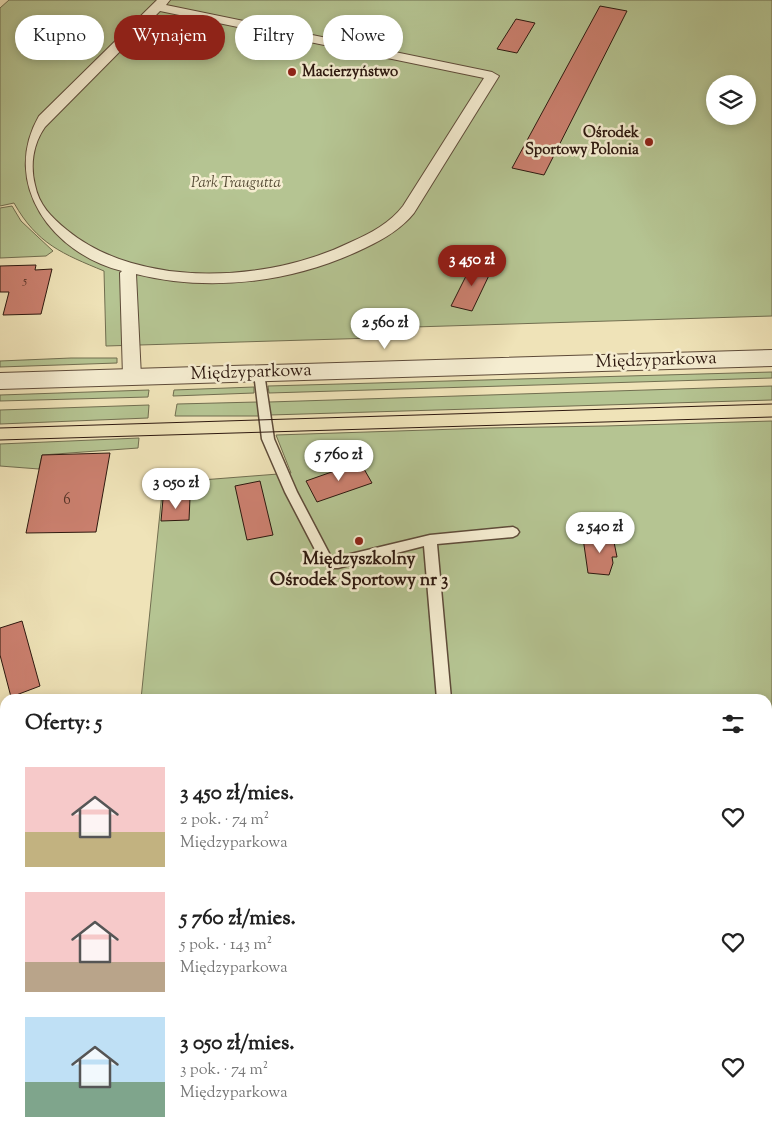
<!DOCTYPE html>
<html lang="pl">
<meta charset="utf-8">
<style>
body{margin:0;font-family:"Sorts Mill Goudy",serif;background:#f2f2f2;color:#222;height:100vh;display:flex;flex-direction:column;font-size:19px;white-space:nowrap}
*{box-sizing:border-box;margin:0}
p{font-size:16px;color:#767676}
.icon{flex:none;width:28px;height:28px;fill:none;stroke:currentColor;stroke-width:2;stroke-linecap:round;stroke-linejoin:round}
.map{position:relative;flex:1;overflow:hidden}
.side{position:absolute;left:0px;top:694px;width:772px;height:446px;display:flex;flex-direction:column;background:#fff;border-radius:15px 15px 0 0;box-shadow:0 2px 8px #0003}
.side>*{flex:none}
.banner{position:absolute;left:15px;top:15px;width:500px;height:45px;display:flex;gap:10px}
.fabs{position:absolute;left:706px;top:75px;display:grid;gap:10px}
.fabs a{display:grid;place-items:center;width:50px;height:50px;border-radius:50%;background:#fff;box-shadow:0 2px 8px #0003;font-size:25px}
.price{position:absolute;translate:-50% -42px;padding:0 11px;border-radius:18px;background:#fff;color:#222;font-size:16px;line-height:32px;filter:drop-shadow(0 1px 2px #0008)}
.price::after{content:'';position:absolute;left:50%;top:30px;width:15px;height:11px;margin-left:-8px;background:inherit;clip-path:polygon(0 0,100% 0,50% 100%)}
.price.selected{background:#8f2418;color:#fff}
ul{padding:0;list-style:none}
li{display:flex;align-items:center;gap:15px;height:125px;padding:0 25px}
li span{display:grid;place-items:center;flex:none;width:140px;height:100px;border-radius:0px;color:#555}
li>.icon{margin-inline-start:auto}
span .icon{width:60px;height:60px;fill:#fffc;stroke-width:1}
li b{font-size:21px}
h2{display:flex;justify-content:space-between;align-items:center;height:60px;padding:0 25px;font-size:21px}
.pill{padding:0 18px;border-radius:22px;background:#fff;box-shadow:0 2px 8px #0003;font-size:18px;line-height:45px}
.pill.selected{background:#8f2418;color:#fff}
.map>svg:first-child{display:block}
</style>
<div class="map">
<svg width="772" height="1139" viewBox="0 0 772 1139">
<rect width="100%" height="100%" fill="#efe3b8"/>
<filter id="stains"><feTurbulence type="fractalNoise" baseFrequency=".004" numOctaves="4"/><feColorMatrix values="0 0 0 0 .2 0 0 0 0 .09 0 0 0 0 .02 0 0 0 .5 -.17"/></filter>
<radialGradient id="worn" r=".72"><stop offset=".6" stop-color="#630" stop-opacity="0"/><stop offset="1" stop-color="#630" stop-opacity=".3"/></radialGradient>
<path fill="#b5c492" stroke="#716e50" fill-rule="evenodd" d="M9,0H772V316L414,327L408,337L106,346L104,271C63,254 37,244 14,203L0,206V8ZM715,84H748V116H715Z
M12,206L21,221L53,251L46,256L0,258V208Z
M71,358H117V363L0,367V361Z
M772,372V378L269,393L268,386Z
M772,386V400L270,415L269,402Z
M254,387V393L173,396L174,390Z
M149,390L148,397L0,401V395Z
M257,402L259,416H175L177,404Z
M149,405L148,418L0,424V410Z
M772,421V1139H82V1135H768V699H141L163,483L291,473L276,435L488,428L605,426Z
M139,438L138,448L42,455L39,469L0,466V444Z
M5,943V1135H42L40,1139H0V946Z"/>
<path fill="#cb806f" stroke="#2d180f" d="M600,6L627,11L544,175L512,168Z
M516,19L535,23L517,53L497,49Z
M473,262L493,267L472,311L451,306Z
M36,265L35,270L52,269L41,314L3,315L9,292H0V266Z
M110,453L96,532L26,533L42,455Z
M360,462L372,483L317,502L306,481Z
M260,481L273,535L247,540L235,486Z
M190,498L189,520L161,521L163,499Z
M589,537H613L617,557H612L613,563L609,575L588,573L583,538Z
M22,621L40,686L11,697L0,655V628Z
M768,809L772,815V1008L768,1012Z"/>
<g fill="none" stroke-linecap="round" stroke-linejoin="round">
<g stroke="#5e4b39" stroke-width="3">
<path id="service" d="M259,369L264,373L274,439L297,492L330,555L334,558L430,535L513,527L517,529L519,532L517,535L513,537L437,544L451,699H437L424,546L338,568H332L322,563L285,492L262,439L254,373Z"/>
</g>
<g stroke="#5e4b39" stroke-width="2">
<path id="pedestrian" d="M157,0H170L166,5L492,72L499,76L414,213C401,229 384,239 365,248C296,282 211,293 136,274L141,377L138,381L132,383L126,381L123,377L120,273L122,271C53,254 0,184 39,116ZM160,11L484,78L403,206C390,223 371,233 351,242C270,282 140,290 67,230C51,217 39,205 35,185C30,165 33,144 45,127Z"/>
</g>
<g stroke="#5e4b39" stroke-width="2">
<path id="tertiary" d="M772,350V366L0,389V373Z"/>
</g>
<use href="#service" fill="#f5edd1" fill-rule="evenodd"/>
<use href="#pedestrian" fill="#f5edd1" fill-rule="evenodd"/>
<use href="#tertiary" fill="#f5edd1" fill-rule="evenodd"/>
<path stroke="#2d180f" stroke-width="1" d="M0,428L772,404
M0,440L772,417"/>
</g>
<g fill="#8f2418" stroke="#f5edd1" stroke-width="2">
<circle cx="292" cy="72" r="5"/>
<circle cx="649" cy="142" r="5"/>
<circle cx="359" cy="541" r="5"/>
</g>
<g text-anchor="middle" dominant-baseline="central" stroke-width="5" stroke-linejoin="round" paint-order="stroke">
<g font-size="12" fill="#543227">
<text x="25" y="281">5</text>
</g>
<g font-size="15" font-weight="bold" fill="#2d180f" stroke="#f5edd1" text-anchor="start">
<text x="302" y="72">Macierzyństwo</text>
<text x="639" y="133" text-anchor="end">Ośrodek<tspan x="639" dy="17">Sportowy Polonia</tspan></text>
</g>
<g font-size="15" font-style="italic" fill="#564c36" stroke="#f5edd1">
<text x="236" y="183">Park Traugutta</text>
</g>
<g font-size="15" fill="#543227">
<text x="67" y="500">6</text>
</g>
<g font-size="18" fill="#2d180f" stroke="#f5edd1">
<text transform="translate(656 361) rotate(-2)">Międzyparkowa</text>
<text transform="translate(251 373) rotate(-2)">Międzyparkowa</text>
</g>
<g font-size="18" font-weight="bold" fill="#2d180f" stroke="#f5edd1">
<text x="359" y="560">Międzyszkolny<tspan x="359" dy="21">Ośrodek Sportowy nr 3</tspan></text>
</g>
</g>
<rect width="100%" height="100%" filter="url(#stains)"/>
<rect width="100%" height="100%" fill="url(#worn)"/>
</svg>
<div class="fabs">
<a><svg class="icon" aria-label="layers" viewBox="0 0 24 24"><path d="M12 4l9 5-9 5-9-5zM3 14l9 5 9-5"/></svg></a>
</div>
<b class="price selected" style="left:472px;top:287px">3 450 zł</b>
<b class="price" style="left:385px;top:350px">2 560 zł</b>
<b class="price" style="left:339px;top:482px">5 760 zł</b>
<b class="price" style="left:176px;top:510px">3 050 zł</b>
<b class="price" style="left:600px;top:554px">2 540 zł</b>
<div class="banner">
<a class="pill">Kupno</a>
<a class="pill selected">Wynajem</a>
<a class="pill">Filtry</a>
<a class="pill">Nowe</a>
</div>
<section class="side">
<h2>Oferty: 5<svg class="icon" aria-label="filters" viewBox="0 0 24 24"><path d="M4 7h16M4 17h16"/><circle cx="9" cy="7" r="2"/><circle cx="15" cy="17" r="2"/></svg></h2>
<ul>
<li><span style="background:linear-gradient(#f6c9c9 65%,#c2b280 0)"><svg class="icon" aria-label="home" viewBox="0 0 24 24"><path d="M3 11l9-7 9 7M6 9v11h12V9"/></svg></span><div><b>3 450 zł/mies.</b><p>2 pok. · 74 m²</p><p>Międzyparkowa</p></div><svg class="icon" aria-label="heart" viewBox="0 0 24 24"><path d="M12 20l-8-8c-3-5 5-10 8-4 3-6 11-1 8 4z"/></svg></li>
<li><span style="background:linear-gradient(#f6c9c9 70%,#b9a48a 0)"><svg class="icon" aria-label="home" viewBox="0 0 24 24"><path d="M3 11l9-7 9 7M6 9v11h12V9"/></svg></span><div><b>5 760 zł/mies.</b><p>5 pok. · 143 m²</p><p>Międzyparkowa</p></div><svg class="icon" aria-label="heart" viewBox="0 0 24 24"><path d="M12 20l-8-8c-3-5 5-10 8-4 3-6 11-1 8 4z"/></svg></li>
<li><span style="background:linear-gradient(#bfe0f5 65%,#7fa58c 0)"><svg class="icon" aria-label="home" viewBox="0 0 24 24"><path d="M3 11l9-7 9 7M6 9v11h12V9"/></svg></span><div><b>3 050 zł/mies.</b><p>3 pok. · 74 m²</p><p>Międzyparkowa</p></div><svg class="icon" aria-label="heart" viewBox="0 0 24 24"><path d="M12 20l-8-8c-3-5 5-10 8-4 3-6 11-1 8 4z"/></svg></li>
</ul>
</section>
</div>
